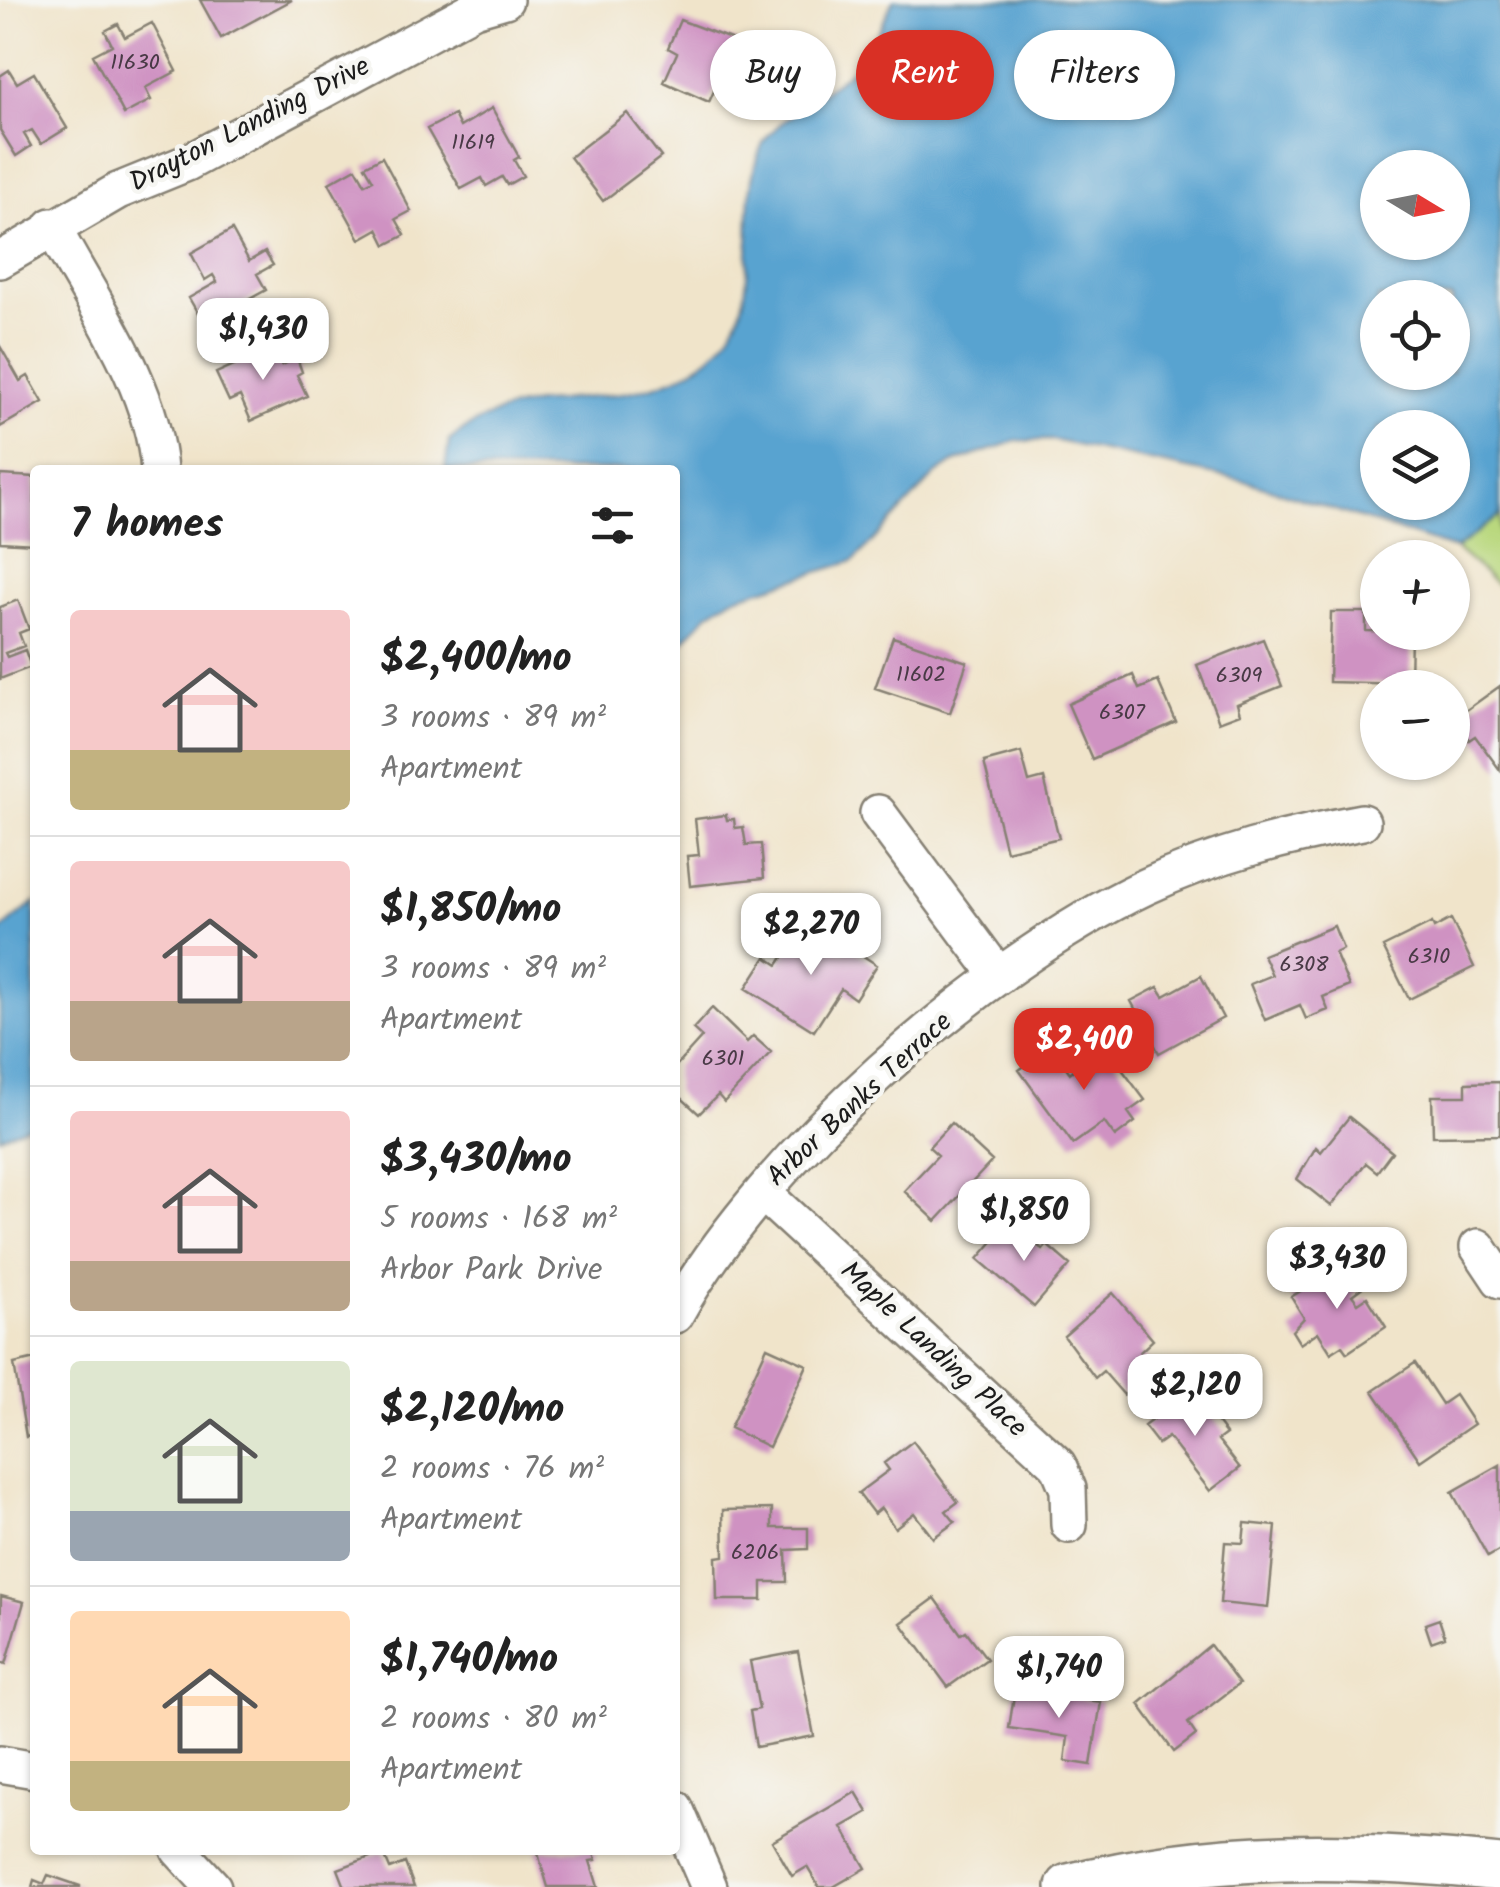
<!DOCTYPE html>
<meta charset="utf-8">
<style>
body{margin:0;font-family:Kalam,sans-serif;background:#f2f2f2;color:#222;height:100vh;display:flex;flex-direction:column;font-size:38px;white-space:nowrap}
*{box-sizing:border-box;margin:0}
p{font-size:32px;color:#767676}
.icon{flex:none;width:55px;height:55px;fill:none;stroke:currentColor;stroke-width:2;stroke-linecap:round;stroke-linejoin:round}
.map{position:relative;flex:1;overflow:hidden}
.panel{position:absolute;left:30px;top:465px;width:650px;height:1390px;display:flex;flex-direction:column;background:#fff;border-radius:10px;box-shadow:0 2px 8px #0004}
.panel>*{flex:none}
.hud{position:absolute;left:710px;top:30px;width:640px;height:90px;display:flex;gap:20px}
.needle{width:65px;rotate:100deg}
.tools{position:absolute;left:1360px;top:150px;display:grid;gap:20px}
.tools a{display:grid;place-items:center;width:110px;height:110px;border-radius:50%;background:#fff;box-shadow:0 2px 8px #0004;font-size:50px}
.price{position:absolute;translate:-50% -85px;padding:0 22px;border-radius:20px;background:#fff;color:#222;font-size:32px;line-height:65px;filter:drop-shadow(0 2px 5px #0008)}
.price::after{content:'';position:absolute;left:50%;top:60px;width:30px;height:22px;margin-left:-15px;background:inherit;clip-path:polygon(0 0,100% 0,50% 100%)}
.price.active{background:#d93025;color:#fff}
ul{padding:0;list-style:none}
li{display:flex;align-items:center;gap:30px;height:250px;padding:0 40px}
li+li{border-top:2px solid #e0e0e0}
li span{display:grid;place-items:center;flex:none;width:280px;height:200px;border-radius:10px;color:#555}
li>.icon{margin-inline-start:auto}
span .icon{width:120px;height:120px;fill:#fffc;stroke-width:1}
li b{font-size:42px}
h2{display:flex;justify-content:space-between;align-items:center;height:120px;padding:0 40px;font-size:42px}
.pill{padding:0 35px;border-radius:45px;background:#fff;box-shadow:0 2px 8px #0004;font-size:35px;line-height:90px}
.pill.active{background:#d93025;color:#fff}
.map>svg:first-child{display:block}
</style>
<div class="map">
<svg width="1500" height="1887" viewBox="0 0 1500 1887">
<rect width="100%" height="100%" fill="#f6f6f2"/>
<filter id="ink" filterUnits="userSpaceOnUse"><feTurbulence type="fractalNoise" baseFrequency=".01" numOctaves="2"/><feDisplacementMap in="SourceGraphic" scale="20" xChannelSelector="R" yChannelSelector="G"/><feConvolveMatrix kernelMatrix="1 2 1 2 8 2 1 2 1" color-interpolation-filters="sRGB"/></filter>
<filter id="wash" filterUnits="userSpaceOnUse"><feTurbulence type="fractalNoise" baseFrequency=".0048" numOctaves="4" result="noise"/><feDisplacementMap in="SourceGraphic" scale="40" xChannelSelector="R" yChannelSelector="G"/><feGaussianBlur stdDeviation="2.25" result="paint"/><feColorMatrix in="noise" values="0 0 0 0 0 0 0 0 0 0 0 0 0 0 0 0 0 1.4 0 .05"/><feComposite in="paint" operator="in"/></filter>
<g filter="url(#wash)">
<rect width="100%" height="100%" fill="#f0e4ca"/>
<path fill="#b9d87e" stroke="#6a7a4d" stroke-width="2.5" d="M1500,515V587L1455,548Z"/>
<path fill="#59a3d0" stroke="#3a6076" stroke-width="2.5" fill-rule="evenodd" d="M893,0H1500V515L1455,549L1249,482L1052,440L1016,441L953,463L935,475L854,561L732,598L709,613L675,650V470H445L449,441C516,384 590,410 665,382C791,335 725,229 762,145C772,123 835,86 855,66C872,49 883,22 893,0ZM1378,168H1452V242H1378ZM1378,298H1452V372H1378ZM1378,428H1452V502H1378Z
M35,902V1123L0,1137V931Z"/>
<g id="blocks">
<path fill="#cf92c2" d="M200,0H292L221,38Z
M680,20L736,41L726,63L740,69L732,89L718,82L709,102L664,82L677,53L668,48Z
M152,23L177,71L145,88L151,100L124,114L93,55L112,45L105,31L118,24L125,37Z
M9,70L17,83L34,73L67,128L41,144L32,130L24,134L31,146L16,156L0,130V76Z
M492,108L519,157L514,160L523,176L507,185L502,177L486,186L482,178L461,189L427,129L454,115L460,127Z
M627,113L661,157L603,201L570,157Z
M382,157L411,211L396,219L405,235L386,245L378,229L360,239L329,183L356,168L365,184L373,180L365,166Z
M232,230L249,261L265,252L273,265L257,274L266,290L204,324L189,298L217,282L213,275L205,280L191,253Z
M0,346L20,381L28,376L43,402L0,427Z
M274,347L282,365L297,358L302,372L297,375L307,396L251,421L240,396L229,401L216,373Z
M0,475L35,477L34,544L0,542Z
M18,600L29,629L19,633L24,646L5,653L7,657L25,650L31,667L0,679V607Z
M1331,612H1366V631L1411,632L1410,684L1329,682Z
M893,637L967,662L950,713L875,688Z
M1263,639L1282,686L1237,704L1240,714L1219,722L1197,665Z
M1133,675L1139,689L1158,681L1176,722L1092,759L1068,704Z
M1500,686V770L1475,736L1469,740L1454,719Z
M1021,752L1029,782L1044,778L1059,838L1006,851L984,762Z
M726,815L727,820L734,819L735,828L743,827L746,845L761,844L764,878L690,886L687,856L699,855L695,819Z
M1451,919L1474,967L1409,999L1383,947L1432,923L1434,928Z
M1334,926L1343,949L1335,953L1349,986L1323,997L1328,1010L1306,1019L1300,1005L1265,1020L1250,984L1272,975L1263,955Z
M803,927L843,953L848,946L877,965L855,999L841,989L814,1031L746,988L766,957L778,965Z
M1201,976L1223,1018L1159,1053L1131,1001L1158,987L1164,996Z
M712,1008L747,1042L753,1036L771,1052L724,1102L718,1095L699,1114L675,1092V1067L702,1037L693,1029Z
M1103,1044L1145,1100L1128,1112L1135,1122L1115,1137L1104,1122L1073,1144L1019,1070L1051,1047L1070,1073Z
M1500,1082V1135L1433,1136L1432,1096H1466V1083Z
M1349,1117L1392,1152L1377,1172L1366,1163L1331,1206L1297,1179L1316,1147L1321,1152Z
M951,1123L992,1161L936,1221L904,1191L938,1155L929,1147Z
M1010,1222L1043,1250L1047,1245L1070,1265L1034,1307L978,1259Z
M1348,1262L1364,1286L1352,1295L1358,1303L1367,1297L1386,1327L1347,1353L1342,1346L1331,1353L1318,1332L1300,1344L1292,1331L1304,1318L1291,1297Z
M1113,1293L1153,1340L1140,1352L1155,1370L1124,1395L1103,1371L1095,1378L1064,1336Z
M767,1347L807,1365L769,1447L730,1428Z
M35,1359V1435L26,1437L14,1364Z
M1415,1363L1442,1404L1455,1395L1474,1424L1420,1461L1373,1391Z
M1192,1390L1226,1434L1218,1440L1240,1468L1210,1491L1168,1437L1158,1444L1144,1426Z
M913,1441L958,1502L946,1511L955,1522L933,1538L914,1513L895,1528L881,1508L874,1514L858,1493L889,1470L884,1463Z
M1500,1465V1550L1488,1557L1452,1492Z
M772,1509V1528H808V1549L786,1550L787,1582H762V1600H717L716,1557L724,1556L723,1510Z
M1245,1523L1276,1526L1268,1608L1220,1603L1225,1542L1243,1543Z
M1,1596L24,1602L6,1664L0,1662Z
M935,1598L961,1634L966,1631L987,1659L948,1687L901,1623Z
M1439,1619L1445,1637L1431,1642L1425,1624Z
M1210,1645L1239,1684L1188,1723L1196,1735L1174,1752L1139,1704Z
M798,1652L814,1736L756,1747L750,1711L759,1709L750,1661Z
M1015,1689L1101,1702L1091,1765L1065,1761L1068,1737L1009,1728Z
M856,1792L868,1812L842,1827L866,1868L833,1887H819L807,1867L792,1876L772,1841Z
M537,1850H593L596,1860L590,1861L598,1887H548Z
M383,1852L390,1869L405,1863L414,1887H345L338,1869Z
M48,1875L80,1886V1887H32L34,1880L44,1884Z"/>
</g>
</g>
<g filter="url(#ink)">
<use href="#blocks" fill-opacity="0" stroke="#868073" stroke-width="2.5"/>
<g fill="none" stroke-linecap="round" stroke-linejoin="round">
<g stroke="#868073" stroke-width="40">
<path id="minor" d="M52,226C92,302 152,383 159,470
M0,260L118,191L187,163L474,9L505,0
M878,813L999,976
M763,1193L1058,1465L1068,1489L1069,1525
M1478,1247L1500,1280
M675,1315C763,1156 981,965 1145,887C1215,854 1287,836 1362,822
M0,1764L35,1770
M675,1808L709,1887
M179,1850L213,1887"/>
</g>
<g stroke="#868073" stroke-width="50">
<path id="tertiary" d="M1069,1887C1213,1850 1354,1853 1500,1868"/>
</g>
<use href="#minor" stroke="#fff" stroke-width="35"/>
<use href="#tertiary" stroke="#fff" stroke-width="45"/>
</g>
</g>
<g text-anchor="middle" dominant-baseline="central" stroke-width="9" stroke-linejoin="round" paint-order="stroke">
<g font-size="22" fill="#493a46">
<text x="135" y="63">11630</text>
<text x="473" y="143">11619</text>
<text x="921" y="675">11602</text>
<text x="1239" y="676">6309</text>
<text x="1122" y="713">6307</text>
<text x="1429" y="957">6310</text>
<text x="1304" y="965">6308</text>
<text x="723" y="1059">6301</text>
<text x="755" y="1553">6206</text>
</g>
<g font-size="28" fill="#1c1c1c" stroke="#f6f6f2">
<text transform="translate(250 125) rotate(-27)">Drayton Landing Drive</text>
<text transform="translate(860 1100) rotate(-43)">Arbor Banks Terrace</text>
<text transform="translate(933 1350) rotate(43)">Maple Landing Place</text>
</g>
</g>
</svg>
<div class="tools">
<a><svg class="needle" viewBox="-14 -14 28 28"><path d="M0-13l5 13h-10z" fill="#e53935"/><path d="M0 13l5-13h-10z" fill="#767676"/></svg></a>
<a><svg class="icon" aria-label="locate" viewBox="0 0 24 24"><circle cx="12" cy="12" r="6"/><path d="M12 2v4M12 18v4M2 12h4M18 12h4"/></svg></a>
<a><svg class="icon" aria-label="layers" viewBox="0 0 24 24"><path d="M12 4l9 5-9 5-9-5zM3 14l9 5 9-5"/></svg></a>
<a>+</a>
<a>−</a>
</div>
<b class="price" style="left:263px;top:383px">$1,430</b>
<b class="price" style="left:811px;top:978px">$2,270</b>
<b class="price active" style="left:1084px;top:1093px">$2,400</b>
<b class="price" style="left:1024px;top:1264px">$1,850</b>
<b class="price" style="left:1337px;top:1312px">$3,430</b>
<b class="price" style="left:1195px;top:1439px">$2,120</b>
<b class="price" style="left:1059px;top:1721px">$1,740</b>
<div class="hud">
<a class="pill">Buy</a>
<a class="pill active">Rent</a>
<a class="pill">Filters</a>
</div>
<section class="panel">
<h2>7 homes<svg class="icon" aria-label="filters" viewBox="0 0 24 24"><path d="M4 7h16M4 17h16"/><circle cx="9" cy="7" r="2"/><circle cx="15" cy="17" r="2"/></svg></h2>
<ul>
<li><span style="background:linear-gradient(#f6c9c9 70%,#c2b280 0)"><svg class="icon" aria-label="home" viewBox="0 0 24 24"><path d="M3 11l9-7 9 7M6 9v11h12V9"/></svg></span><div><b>$2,400/mo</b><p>3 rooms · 89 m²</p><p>Apartment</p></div></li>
<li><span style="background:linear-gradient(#f6c9c9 70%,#b9a48a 0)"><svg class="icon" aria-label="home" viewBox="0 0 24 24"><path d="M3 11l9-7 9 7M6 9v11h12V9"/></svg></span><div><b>$1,850/mo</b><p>3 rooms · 89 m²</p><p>Apartment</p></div></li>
<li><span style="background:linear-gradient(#f6c9c9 75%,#b9a48a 0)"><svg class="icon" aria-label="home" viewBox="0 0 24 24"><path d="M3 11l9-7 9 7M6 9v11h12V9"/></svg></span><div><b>$3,430/mo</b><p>5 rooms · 168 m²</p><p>Arbor Park Drive</p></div></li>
<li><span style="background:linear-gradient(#dfe7d0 75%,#9aa5b1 0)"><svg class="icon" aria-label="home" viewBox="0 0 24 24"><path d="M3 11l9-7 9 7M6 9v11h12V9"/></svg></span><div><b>$2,120/mo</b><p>2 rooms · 76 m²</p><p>Apartment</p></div></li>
<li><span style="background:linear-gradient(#ffd9b3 75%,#c2b280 0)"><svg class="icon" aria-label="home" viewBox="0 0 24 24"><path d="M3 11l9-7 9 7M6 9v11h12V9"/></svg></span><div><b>$1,740/mo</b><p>2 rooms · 80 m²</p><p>Apartment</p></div></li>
</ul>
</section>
</div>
